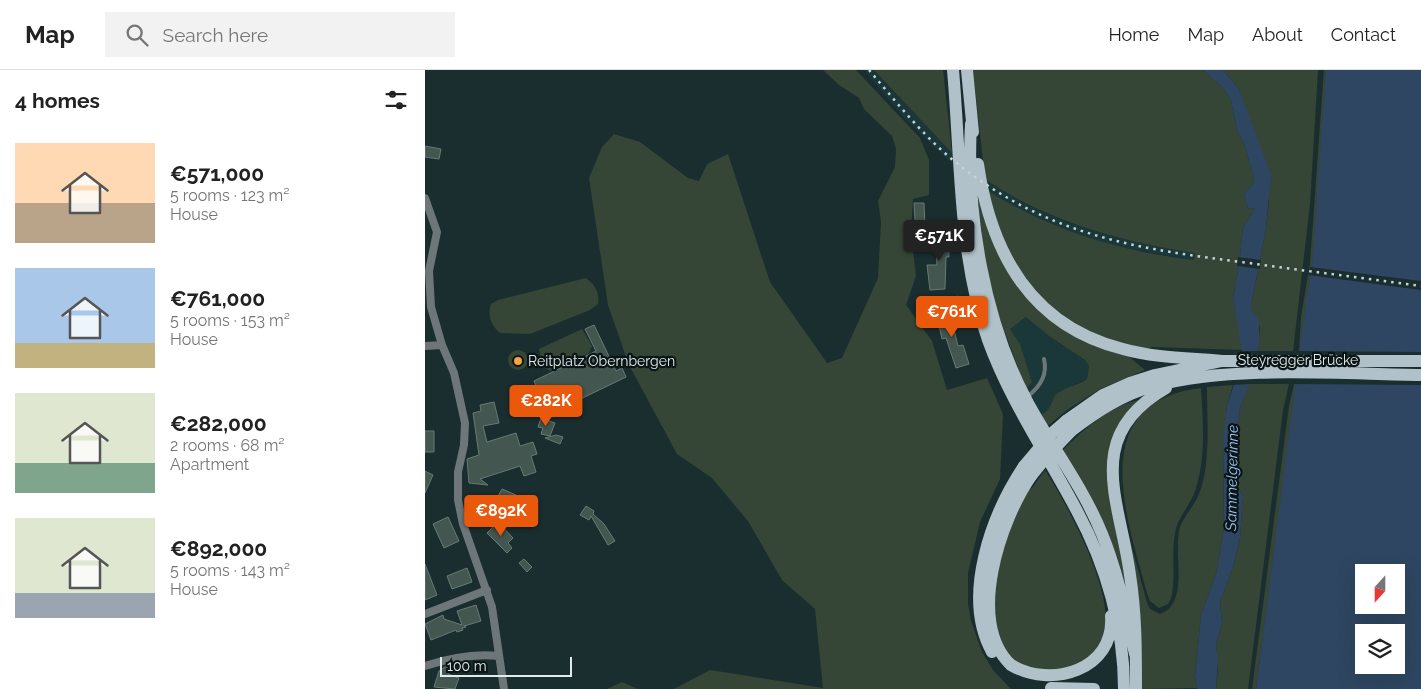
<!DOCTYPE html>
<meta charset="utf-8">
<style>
body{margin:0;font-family:Raleway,sans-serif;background:#f2f2f2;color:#222;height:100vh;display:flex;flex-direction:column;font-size:19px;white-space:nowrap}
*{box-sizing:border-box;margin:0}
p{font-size:16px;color:#767676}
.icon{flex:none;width:28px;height:28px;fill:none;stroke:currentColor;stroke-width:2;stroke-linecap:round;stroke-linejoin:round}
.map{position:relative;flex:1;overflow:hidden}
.side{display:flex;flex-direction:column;background:#fff;width:425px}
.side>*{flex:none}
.needle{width:32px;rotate:201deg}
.fabs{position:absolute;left:930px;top:494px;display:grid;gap:10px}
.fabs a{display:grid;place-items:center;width:50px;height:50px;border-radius:0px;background:#fff;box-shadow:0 5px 20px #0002;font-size:25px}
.scale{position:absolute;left:15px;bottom:12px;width:132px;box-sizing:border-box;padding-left:5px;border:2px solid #e1eded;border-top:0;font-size:14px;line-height:18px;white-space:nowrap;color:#e1eded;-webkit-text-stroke:4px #0c1515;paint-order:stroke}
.price{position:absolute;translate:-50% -42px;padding:0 11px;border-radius:5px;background:#ea580c;color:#fff;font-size:16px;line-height:32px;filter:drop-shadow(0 1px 2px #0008)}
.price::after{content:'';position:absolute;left:50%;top:30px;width:15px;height:11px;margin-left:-8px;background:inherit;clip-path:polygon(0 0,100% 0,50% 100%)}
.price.current{background:#222;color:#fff}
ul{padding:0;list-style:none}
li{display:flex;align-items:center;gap:15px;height:125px;padding:0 15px}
li span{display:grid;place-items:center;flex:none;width:140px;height:100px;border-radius:0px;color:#555}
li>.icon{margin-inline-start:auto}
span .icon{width:60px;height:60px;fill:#fffc;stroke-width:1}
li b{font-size:21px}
h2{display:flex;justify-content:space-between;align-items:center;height:60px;padding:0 15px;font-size:21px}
header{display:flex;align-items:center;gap:30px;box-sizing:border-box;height:70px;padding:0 25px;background:#fff;border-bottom:1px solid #e0e0e0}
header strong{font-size:24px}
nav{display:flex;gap:28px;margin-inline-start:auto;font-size:18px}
.search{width:350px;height:45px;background:#f2f2f2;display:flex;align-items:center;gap:12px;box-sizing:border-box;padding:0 18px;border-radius:0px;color:#767676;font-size:19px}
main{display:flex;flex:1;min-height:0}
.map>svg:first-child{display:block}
</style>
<header>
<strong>Map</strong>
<div class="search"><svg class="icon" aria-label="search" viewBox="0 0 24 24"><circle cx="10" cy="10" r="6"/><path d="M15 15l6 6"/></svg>Search here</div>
<nav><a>Home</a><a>Map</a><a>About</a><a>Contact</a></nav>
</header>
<main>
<section class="side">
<h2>4 homes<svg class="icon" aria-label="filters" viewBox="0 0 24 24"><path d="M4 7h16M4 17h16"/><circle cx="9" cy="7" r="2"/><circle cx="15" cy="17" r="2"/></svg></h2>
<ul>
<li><span style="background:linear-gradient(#ffd9b3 60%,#b9a48a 0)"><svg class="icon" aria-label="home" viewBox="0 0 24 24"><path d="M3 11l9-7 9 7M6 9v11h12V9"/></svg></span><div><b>€571,000</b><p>5 rooms · 123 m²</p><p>House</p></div></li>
<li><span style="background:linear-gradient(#a9c7e8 75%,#c2b280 0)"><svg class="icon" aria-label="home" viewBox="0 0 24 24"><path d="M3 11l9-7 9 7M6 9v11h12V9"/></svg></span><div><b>€761,000</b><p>5 rooms · 153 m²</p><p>House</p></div></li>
<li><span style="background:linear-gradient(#dfe7d0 70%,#7fa58c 0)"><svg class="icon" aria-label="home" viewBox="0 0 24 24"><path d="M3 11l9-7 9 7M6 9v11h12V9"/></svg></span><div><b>€282,000</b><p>2 rooms · 68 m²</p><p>Apartment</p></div></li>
<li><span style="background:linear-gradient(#dfe7d0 75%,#9aa5b1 0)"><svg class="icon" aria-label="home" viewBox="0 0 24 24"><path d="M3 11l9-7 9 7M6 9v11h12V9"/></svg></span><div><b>€892,000</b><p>5 rooms · 143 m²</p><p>House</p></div></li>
</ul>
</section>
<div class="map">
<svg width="996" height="619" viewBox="0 0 996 619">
<rect width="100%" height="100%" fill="#1a2e2f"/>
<path fill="#1a383a" d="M439,0H449L527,83V94L480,49Z
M560,109L601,134L642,152L692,168L770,182L769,190L692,177L635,159L606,146L562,120Z
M602,247L624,266L660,290L664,296L662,309L635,321L628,329L624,341L616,345L601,319L607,312L595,274L585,259Z"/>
<path fill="#354637" d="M398,0H431L495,68L504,90V125L488,129L486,163L491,206L481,235L507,271L522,320L562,308L578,344L575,409L555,452L543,503V534L546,551L557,582L568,600L586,619H249L285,600L398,618L390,539L357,510L323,451L287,408L252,384L204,295L183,235L164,108L177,77L189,64L215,72L263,108L274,111L282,94L303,84L345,212L402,293L417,288L453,208L456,152L453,131L470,97L471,79L467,66L439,39L434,28L414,15Z
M449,0H518L527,83Z
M548,0H778L799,19L806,30L812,60L819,73L829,108L828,114L819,124L823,138L830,139L818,157L814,196L808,228L818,280L728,277L722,279L671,266L618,233L579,177L562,120C626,161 694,181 769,190L770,183C695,171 623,152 560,109Z
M798,0H893L885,134L868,281H833L835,257L825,239L826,235L841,159L844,131L823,47L814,19Z
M899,0H901C898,66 895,132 887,198C884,225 878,253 876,281H874L876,247L885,193Z
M552,120L574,185L602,228L614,241L703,286L720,300L675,319L642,340L624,355L620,354L616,345C630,338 624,327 636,321C644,316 654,315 662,309L664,296L660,290L624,266L601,247L585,259L595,274L607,312L601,319L573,244L559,186Z
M161,208C170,215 175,223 173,234L165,240L105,264L75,263C66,255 62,245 66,234L73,230Z
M157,259L167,276L164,283L125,301L118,297L114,279Z
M83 290a10 10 0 1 1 20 0a10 10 0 1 1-20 0Z
M824,314H864L858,340L823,619H791L793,597L791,575L797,553L795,532L808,497L815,468L818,426L811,415L813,395L811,374L815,338Z
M869,314H872L831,619H827L864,336Z
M808,315L802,336L798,377L799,458L791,504L776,545L770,607L772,618L717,619V584L699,448L722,533L725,539L735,544C764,534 749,487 754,461C757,447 769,437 774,424C786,394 782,349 782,317Z
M776,318C778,351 781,386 771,418C766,435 753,446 750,463C746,485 751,508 746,529L743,534L734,538L725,531L722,523C702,449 659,332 776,318Z
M714,330L716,331L689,369L706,536L692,486L670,440L637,381C657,361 684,336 714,330Z
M620,400C642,435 696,531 677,572C672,581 662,591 656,599L605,603C598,597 586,590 582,583C552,535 581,468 601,422L608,417Z
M197,612L213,619H182Z"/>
<path fill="#2e4661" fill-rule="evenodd" d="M778,0H798L814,19L846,104L841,159L826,235V239L834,250V275L827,308L815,338L811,374L813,395L811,415L818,426L815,468L808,497L795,532L797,553L791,575L793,590L791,619H772L770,607L776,545L791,504L799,458L798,369L802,336L818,287L808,228L814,196L818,157L830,139L823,138L819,124L828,114L829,108L819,73L812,60L806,30L799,19Z
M901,0H996V619H831L881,233L887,197ZM939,502H971V535H939ZM939,562H971V595H939Z"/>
<path fill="#1a2e2f" d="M813,187L836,190L835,199L812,196Z
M885,197L996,211V220L883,205Z
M816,281H836L829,309L827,314L806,315Z
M874,281L996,282V315L869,314Z"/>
<path fill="#435650" stroke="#677b75" d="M0,76L16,79L14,89L0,87Z
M489,133H499L500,157H509V165L491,166Z
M510,160H523L524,187H521L520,219L505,220L502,195H512Z
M533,226L535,235L528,237L527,228Z
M524,239L533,276L538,275L544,294L531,298L521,268L517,269L511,242Z
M169,255L191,301L197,298L201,307L143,335L140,329L133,332L128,321L116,327L109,311L171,281L160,259Z
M69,332L74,353L58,356L62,372L91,363L95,376L108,372L112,384L106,386L111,402L99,406L95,396L55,409L63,415L44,413L42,389L54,385L48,343L56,341L55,335Z
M116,348L130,353L125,366L116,364L118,358L113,357Z
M0,361H9V382H0Z
M131,365L138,367L135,374L120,368Z
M0,401L8,405L0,423Z
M77,419L91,425L86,434L72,428Z
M161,436L169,441L168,444L179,454L190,471L183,475L166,446L164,450L155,445Z
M23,447L34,471L19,478L8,454Z
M73,452L88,468L83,473L87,478L82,483L62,463Z
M99,489L107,497L102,502L94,493Z
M0,494L12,525L0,530Z
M42,498L47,512L27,519L22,506Z
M51,535L56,551L39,556L41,557L37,558L38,560L32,562L31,560L6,570L0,554L18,545L19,549L37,555L32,541Z
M21,596L25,597L23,604L34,608L30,619L9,617L14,601Z"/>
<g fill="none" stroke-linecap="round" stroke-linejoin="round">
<path stroke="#6d7679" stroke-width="4" d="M602,327C615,317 623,305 619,289"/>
<path stroke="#6d7679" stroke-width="8" d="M0,128L12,162L4,201L6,237L17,275L29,303L40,353L39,375L33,402V430L38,454L67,537L79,619
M0,276L17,275
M0,544L62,520
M0,596C24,588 49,583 74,586"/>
<path stroke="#b0c1c9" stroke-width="12" d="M528,0C536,90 533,183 563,270C585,331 622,384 652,441C681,495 699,557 699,619
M542,0L548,62
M546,54C541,145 559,252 603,333C627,377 658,417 677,464C693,503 701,544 710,584
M553,94C566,184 606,256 698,279C730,288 765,288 797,291
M641,351L678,325L705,313L730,305L797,291H996
M646,361C671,342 698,324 729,316C808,295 914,304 996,305
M606,406C576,449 540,552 586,595C626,619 690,600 686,546
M567,582C536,526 567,444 599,396
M626,618L669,619
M711,619C711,580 711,543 705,505C695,430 657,366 741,318"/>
<path stroke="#c8d5d5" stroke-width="2.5" stroke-dasharray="2.5 5" stroke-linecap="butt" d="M444,0C473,34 502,71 538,98C628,167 714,179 824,193C881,201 939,208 996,216"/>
<path stroke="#b0c1c9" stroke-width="12" d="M599,396L626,364L641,351
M606,406L623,385L646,361"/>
</g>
<circle fill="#f3a443" stroke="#0c1515" stroke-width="2" cx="93" cy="291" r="5"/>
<g text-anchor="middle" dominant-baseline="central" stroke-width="4.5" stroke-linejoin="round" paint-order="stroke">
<g font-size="14" fill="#e1eded" stroke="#0c1515">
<text x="873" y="290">Steyregger Brücke</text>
</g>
<g font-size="14" fill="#e1eded" stroke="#0c1515" text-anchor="start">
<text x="103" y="291">Reitplatz Obernbergen</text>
</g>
<g font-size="15" font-style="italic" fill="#98c3f5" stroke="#0c1515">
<text transform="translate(807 408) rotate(-89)">Sammelgerinne</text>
</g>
</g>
</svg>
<div class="fabs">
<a><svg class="needle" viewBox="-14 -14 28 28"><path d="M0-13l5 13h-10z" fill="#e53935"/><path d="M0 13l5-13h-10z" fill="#767676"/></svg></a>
<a><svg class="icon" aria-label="layers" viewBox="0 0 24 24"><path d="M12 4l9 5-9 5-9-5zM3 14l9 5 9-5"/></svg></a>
</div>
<div class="scale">100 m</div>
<b class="price current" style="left:514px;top:192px">€571K</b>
<b class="price" style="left:527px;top:268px">€761K</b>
<b class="price" style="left:121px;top:357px">€282K</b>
<b class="price" style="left:76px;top:467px">€892K</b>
</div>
</main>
